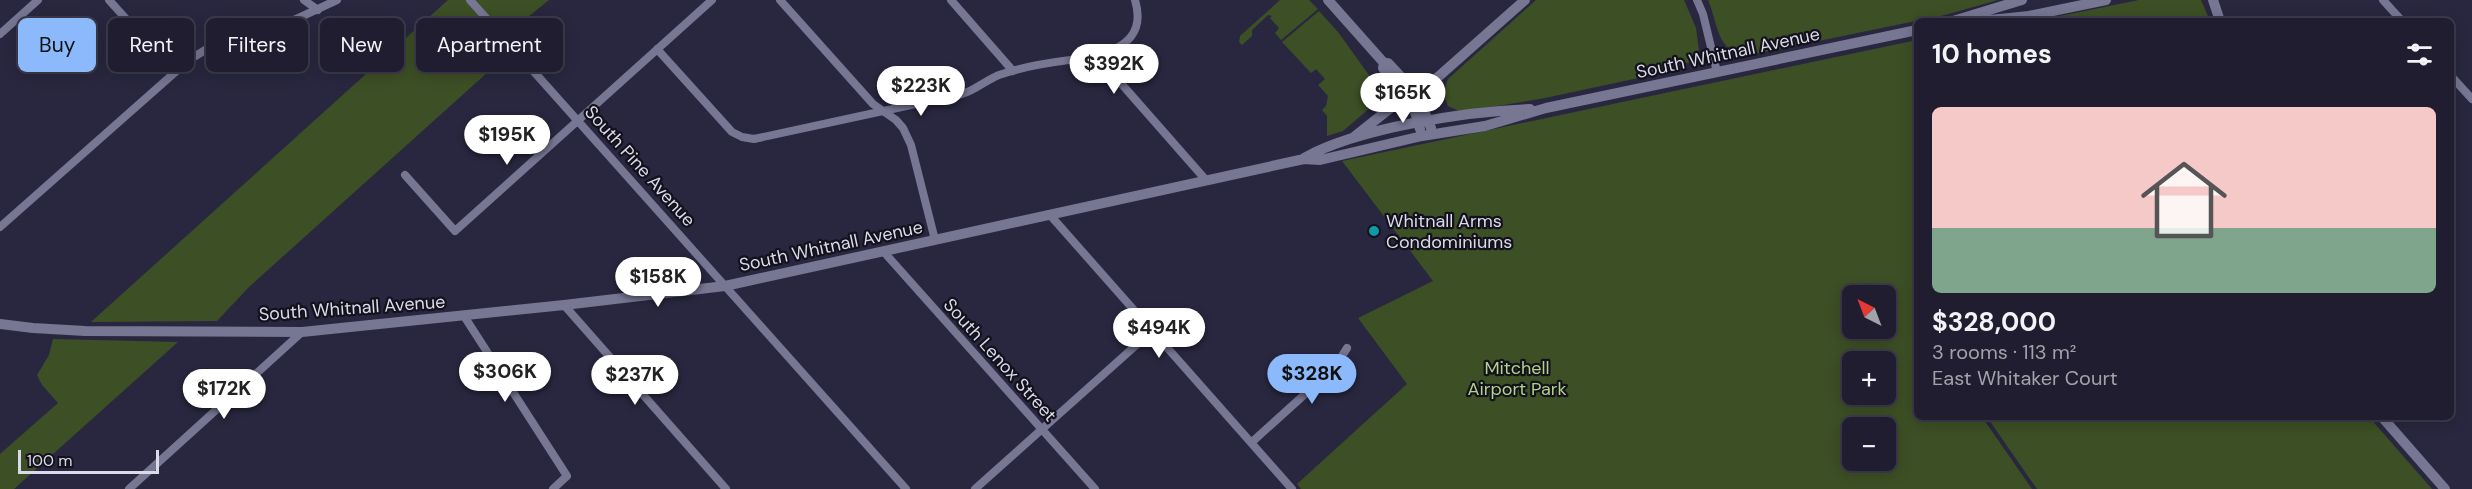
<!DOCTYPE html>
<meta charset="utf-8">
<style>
body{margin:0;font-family:"DM Sans",sans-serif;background:#2c2a3b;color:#f1f3f6;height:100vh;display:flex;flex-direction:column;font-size:22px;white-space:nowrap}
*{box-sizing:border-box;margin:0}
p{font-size:20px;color:#a1a2aa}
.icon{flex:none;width:33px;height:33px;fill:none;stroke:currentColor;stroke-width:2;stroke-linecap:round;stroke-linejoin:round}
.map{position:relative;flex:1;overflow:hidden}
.side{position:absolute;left:1914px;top:18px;width:540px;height:402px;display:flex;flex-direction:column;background:#1f1d2f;border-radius:9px;box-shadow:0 3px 15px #0003,0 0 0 2px #3c3b4b}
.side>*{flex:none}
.hud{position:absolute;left:18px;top:18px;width:570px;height:54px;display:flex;gap:12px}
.needle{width:39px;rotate:318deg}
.tools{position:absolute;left:1842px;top:285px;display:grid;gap:12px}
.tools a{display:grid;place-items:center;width:54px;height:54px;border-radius:9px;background:#1f1d2f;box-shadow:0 3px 15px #0003,0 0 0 2px #3c3b4b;font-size:30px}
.scale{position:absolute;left:18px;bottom:15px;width:141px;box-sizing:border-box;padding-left:6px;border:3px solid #dbdaea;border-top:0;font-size:16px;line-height:21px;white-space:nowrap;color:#dbdaea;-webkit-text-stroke:4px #12111c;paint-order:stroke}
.price{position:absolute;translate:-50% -51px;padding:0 14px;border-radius:21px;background:#fff;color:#222;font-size:20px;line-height:39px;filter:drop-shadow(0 2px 3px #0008)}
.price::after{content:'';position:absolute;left:50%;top:36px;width:18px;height:14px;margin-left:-9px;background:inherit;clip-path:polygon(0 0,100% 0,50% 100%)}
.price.active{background:#8bb9fc;color:#111}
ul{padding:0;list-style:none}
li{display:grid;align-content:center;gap:12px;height:318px;padding:0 18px}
li span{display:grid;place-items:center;height:186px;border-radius:9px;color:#555}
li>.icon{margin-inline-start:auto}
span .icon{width:108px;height:108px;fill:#fffc;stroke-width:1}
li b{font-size:26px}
h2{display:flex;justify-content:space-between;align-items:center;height:72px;padding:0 18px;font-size:26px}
.tag{padding:0 21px;border-radius:9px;background:#1f1d2f;box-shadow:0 3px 15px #0003,0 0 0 2px #3c3b4b;font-size:21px;line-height:54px}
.tag.active{background:#8bb9fc;color:#111}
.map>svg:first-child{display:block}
</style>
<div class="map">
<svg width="2472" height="489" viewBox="0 0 2472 489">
<rect width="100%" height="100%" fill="#29273f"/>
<path fill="#3d4f25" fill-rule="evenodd" d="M448,0H549L497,42L508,54L249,287L217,321L91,322Z
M1280,0H1309L1318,9L1281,40L1275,33L1279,28L1270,18L1272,16L1268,15L1252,30V36L1242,45L1239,42L1240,36Z
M1536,0H1684L1696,28L1699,50L1690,62L1643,77L1545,98L1461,112L1448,106L1443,93L1448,79Z
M1708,0H1998L1945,15L1745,56C1716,50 1718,23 1708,0Z
M2139,0H2201L2210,21H2045V19Z
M1319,11L1338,32L1384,96L1343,131L1327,136V116L1322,110L1326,106L1328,96L1318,85L1325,79L1316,69L1311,73L1282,42Z
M1917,40V417H1982L2032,489H1301L1297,484L1407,384L1358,318L1433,281L1342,161ZM1852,296H1886V328H1852ZM1852,362H1886V394H1852ZM1852,428H1886V460H1852Z
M53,339L178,342L14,489H0V454L58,403L42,385L37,375L49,355Z
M1987,417H2369L2432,489H2037Z"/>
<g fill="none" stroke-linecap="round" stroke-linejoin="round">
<path stroke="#777693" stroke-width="8" d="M109,0L174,72
M304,0L318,10
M470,0L906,489
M780,0L873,104L896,120L903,128L911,145L935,240
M951,0L1013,71
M1135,0C1145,33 1126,47 1097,56L1205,179
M1697,0L1703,14L1717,72
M2383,0L2402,21
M0,34L38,0
M657,49L732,132L742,137L754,139L962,94C976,90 986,80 999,75C1030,64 1065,61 1097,56
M2451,76L2472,99
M405,175L455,231L712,0
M1050,215L1292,489
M0,227L189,60L210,47L279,27L337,0
M883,251L1095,489
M564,305L726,489
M464,316L567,476L553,489
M1252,442L1335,367L1347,348
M129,489L302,332
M975,489L1152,331"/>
<path stroke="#777693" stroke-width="10" d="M1328,0L1384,63H1388L1417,94L1431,128
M2213,0L2220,21
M1953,21L2022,0
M1980,21L2029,16L2106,0
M1384,63L1383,68L1415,112L1420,129
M1354,137L1393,106L1407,100L1429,85L1525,0
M1304,158C1357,128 1468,111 1530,109
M0,324L33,328L85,331L302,332L564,305L725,286L1304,159L1320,160L1422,136L1485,126L1546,108L1917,30
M2382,417L2445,489"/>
</g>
<circle fill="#0f9aa8" stroke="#12111c" stroke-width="2" cx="1374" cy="231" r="6"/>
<g text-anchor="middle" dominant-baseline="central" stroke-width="4.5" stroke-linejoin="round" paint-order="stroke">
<g font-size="18" fill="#dbdaea" stroke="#12111c">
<text transform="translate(1728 53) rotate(-12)">South Whitnall Avenue</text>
<text transform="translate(640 166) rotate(48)">South Pine Avenue</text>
<text transform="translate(831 246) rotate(-12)">South Whitnall Avenue</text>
<text transform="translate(352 308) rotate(-4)">South Whitnall Avenue</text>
<text transform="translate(1000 360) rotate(48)">South Lenox Street</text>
</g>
<g font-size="18" fill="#dbdaea" stroke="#12111c" text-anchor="start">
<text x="1386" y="221">Whitnall Arms<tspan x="1386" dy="21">Condominiums</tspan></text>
</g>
<g font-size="18" fill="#b2d389" stroke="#12111c">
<text x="1517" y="368">Mitchell<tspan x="1517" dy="21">Airport Park</tspan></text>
</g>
</g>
</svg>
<div class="tools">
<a><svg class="needle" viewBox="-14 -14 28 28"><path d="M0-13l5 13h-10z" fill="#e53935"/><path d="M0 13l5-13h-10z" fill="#a1a2aa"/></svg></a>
<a>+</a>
<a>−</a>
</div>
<div class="scale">100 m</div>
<b class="price" style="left:1114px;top:95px">$392K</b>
<b class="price" style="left:921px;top:117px">$223K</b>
<b class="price" style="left:1403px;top:124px">$165K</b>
<b class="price" style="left:507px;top:166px">$195K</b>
<b class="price" style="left:658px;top:308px">$158K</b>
<b class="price" style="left:1159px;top:359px">$494K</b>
<b class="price" style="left:505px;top:403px">$306K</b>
<b class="price active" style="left:1312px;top:405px">$328K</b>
<b class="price" style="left:635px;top:406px">$237K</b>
<b class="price" style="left:224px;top:420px">$172K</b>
<div class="hud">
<a class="tag active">Buy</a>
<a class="tag">Rent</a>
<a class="tag">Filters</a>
<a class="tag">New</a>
<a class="tag">Apartment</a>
</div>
<section class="side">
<h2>10 homes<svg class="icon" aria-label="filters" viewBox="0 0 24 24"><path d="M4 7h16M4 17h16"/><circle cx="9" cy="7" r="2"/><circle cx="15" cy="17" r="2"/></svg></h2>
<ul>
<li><span style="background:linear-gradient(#f6c9c9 65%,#7fa58c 0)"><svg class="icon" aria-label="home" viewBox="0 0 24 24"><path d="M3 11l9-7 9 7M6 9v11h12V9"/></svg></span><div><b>$328,000</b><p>3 rooms · 113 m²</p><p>East Whitaker Court</p></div></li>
</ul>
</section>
</div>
